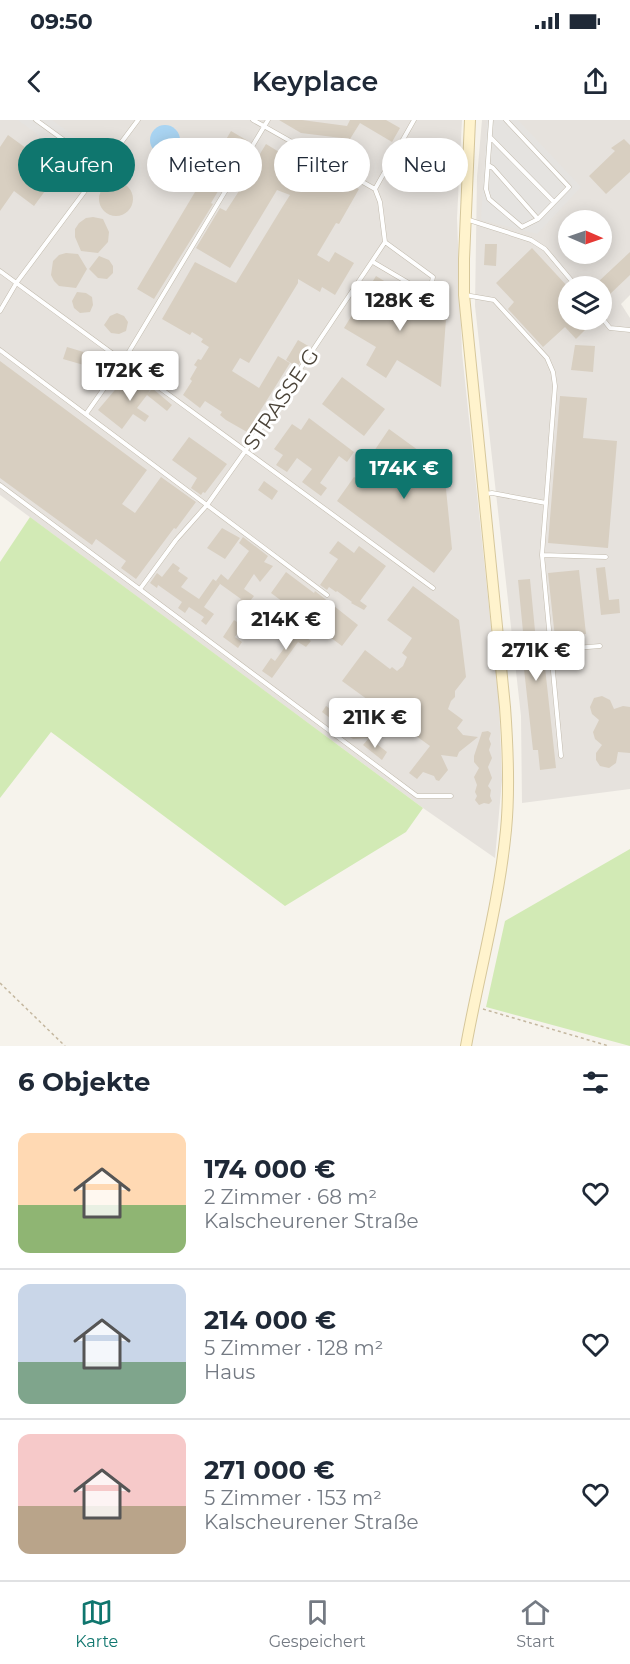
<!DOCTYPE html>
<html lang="de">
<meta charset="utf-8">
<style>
body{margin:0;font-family:Montserrat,sans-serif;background:#f2f2f3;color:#1f2937;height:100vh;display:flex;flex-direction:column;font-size:22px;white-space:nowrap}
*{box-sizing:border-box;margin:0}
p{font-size:20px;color:#747a83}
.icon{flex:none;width:33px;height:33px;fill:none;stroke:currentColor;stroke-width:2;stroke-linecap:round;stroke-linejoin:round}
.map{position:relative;height:926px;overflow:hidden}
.side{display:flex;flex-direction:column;background:#fff;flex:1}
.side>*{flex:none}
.hud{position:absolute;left:18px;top:18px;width:594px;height:54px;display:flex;gap:12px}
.needle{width:39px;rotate:92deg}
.buttons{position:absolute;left:558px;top:90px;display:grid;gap:12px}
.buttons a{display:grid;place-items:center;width:54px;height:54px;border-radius:50%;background:#fff;box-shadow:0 3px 15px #0003;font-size:30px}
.price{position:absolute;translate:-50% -51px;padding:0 14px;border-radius:6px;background:#fff;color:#222;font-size:20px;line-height:39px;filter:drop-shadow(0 2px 3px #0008)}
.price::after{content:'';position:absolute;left:50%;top:36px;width:18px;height:14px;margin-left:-9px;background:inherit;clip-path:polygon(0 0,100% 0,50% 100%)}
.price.active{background:#0f766e;color:#fff}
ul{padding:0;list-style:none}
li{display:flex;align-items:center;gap:18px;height:150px;padding:0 18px}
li+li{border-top:2px solid #e0e1e3}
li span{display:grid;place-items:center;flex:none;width:168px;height:120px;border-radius:12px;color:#555}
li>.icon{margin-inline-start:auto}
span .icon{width:72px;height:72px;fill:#fffc;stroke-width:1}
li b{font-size:26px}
h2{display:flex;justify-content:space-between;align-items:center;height:72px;padding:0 18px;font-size:26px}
.tag{padding:0 21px;border-radius:27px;background:#fff;box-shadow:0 3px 15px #0003;font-size:21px;line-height:54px}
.tag.active{background:#0f766e;color:#fff}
.status{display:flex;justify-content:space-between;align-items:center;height:42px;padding:0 30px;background:#fff;direction:ltr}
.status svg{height:16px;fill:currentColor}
header{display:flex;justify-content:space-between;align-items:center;height:78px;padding:0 18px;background:#fff;font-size:27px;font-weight:600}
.tab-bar{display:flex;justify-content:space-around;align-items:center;height:84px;border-top:2px solid #e0e1e3;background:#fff;font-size:16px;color:#747a83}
.tab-bar a{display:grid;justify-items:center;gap:3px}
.tab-bar .active{color:#0f766e}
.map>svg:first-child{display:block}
</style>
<div class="status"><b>09:50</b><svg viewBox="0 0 49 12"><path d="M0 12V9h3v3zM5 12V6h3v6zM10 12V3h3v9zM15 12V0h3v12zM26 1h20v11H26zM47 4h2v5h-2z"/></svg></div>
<header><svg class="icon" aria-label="back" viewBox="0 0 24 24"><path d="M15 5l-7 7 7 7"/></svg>Keyplace<svg class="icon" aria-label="share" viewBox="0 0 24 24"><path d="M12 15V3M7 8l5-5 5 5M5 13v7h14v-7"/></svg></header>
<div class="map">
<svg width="630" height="926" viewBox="0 0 630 926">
<rect width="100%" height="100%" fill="#f6f3ec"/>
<path fill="#e6e2dd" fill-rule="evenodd" d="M0,0H462L457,98L462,233L499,581L502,660L495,738L423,688L0,375Z
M482,0H630V175L621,184L630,198V669L522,683L521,596L475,186L477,57ZM568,100H602V134H568ZM568,166H602V200H568Z"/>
<path fill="#d2eab5" d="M30,397L423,688L406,712L285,786L51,612L0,678V442Z
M630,729V926L486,887L505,801Z"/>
<path fill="#e5e3e0" d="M18,0H52L100,35L97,40L88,45L85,50Z
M487,0H518L581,67L537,114L481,100Z"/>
<path fill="#a9d4f2" d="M150 20a15 15 0 1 1 30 0a15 15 0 1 1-30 0Z"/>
<path fill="#d8cfc1" d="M279,0H302L347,6L350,0H386L400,8L392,22L360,3L350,19L301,13Z
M231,11L248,21L211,83L213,84L154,179L137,169L198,67L175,53L188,31L211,45Z
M8,15L59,52L34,86L14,71L0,91V27Z
M624,19L630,25V52L606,74L589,56L615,31L611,28Z
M266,24L294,41L292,45L303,53L311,40L359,69L339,104L336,103L317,135L329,142L335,132L354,143L335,175L322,167L320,172L298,159V163L249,243L240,238L232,251L259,268L278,236L290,243L247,312L226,300L220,295L222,292L205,281L200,288L183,275L192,261L190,259L197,247L194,245L198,239L201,240L209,227L201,222L203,219L192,212L190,215L162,199L195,142L236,163L283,86L290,75L277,70L230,148L196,128L220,88L226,91L239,71L233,67L235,63L241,65Z
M99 79a17 17 0 1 1 34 0a17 17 0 1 1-34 0Z
M93,97L103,99L109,112L108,122L98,133L81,131L75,117V109L79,103L86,98Z
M485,124H497L496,146L484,145Z
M532,128L568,167V200H588L592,203L576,219L565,207L543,227L508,189L514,182L496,163Z
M630,132V155L609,175L598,162Z
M66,133L78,134L87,149L76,168L59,166L54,161L51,155L53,141L59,135Z
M99,136L109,140L113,146V153L107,159L98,158L89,149Z
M376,156L446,199L441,267L397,240L386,258L366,245L376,227L344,208Z
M77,172L86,173L92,177L93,185L90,192L80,193L74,188L72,181Z
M117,193L124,196L128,202L126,211L119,214L111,213L104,205L110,196Z
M298,220L310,227L297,247L286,240Z
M575,225L595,226L593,252L571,250Z
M67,227L97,236L94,248L63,239Z
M0,241L147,350L122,384L135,393L161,357L196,382L176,409L174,408L136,459L121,448L126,441L96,419L92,425L0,358Z
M130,252L133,260H139L150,270L148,274L152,268L172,285L167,291L147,275L137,288L149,296L145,302L133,294L122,309L98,290Z
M342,257L385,289L364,316L322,284Z
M560,276L587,278L583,318L617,321L608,428L548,423Z
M309,298L354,332L347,342L339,336L320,363L327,368L321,376L302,362L312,349L297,338L287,352L276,345L283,335L274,329L292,304L301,310Z
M389,309L444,349L452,429L434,453L337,381L354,357L358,359L360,350L371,352L367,341L374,335L372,334Z
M189,317L227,344L205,373L203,372L201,375L191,368L197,358L172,340Z
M264,361L278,371L272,380L258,370Z
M222,408L240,418L225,439L207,428Z
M243,417L268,436L264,442L273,446L260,462L254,454L244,469L254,476L244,489L237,484L241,479L216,461L221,454L228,460L249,431L239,423Z
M338,421L354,433L359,426L386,446L360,481L367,486L364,490L351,483L352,482L337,471L336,472L329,467L327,470L320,465L338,439L329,433Z
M173,443L180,448L178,451L188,458L181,467L199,479L213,459L220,464L204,487L214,494L206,505L201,501L204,497L189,487L185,493L178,488L182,482L158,465L157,468L150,463L157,453L162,457Z
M605,447L609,480L619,479L620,493L601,495L596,448Z
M579,450L586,514L555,518L548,453Z
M286,452L314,473L315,471L358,505L342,526L271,473Z
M530,459L536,521L542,520L556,648L540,650L538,630H533L521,522H524L518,460Z
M413,466L459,500L466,557L455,571V577L451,581L448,589L463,600L457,608L463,615L478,617L459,632L457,637L441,635L448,650L439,661L436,660L434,656L423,652L417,659L409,653L430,626L397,602L393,606L384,599L381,603L376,599L364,614L369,618L353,619L350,617L358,607L353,603L360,593L366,598L375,585L342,561L365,530L390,549L392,547L397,551L403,546L407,537L402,533L412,518L387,500Z
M234,500L243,506L235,517L242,522L238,528L223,517Z
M289,505L311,521L306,527L298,522L272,558L262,551L271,538L275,541L292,517L284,511Z
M602,576L610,580L614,589L623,586L630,587V633L618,632L616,643L609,648L600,646L596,640V633L602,625L595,619L593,612L599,600L592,594L590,587L594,578Z
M326,586L333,591L337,586L348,594L339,605L322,592Z
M488,611L491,613L489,619L491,624L489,630L492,638L488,647L492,658L488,666L491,670L490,676L492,681L489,684L484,683L479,685L475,680L477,676L475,672L477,665L474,657L479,648L474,642V636L482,612Z
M369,618L387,632L382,640L363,625Z"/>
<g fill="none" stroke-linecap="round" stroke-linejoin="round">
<g stroke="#c2bbae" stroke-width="5">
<path id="lane" d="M36,0L101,47
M491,0L486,69L489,79L522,107L538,99
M490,17L554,82
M488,45L493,48L538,99L569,67L506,0
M375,69L414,0
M469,100L531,120L545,129L576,166
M373,142L429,175L433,157L385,122
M0,151L433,468
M465,175L494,180L547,238L553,252L555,266L546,383L492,373L486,374
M0,191L17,162L138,0
M602,198L610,208L630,210
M0,230L327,475
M86,294L124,240L268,0
M0,365L417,676H451
M546,383L542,435L561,636
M542,435L606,437
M140,469L176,420L207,385L246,330L385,122L380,82L375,69L253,0
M551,530L600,526"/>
</g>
<g stroke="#d6c79b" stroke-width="12">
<path id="secondary" d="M466,926C479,854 499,783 506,710C510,669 508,628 505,587L464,175V139L470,0"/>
</g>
<path stroke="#c4b79f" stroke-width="1.5" stroke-dasharray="3 3" stroke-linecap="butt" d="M0,863L65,926
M483,889L609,926"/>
<use href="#lane" stroke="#fff" stroke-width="4"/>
<use href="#secondary" stroke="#fff3cd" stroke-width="10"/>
</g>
<g text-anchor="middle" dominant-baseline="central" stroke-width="6" stroke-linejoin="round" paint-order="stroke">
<g font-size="21" fill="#4b4439" stroke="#fff">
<text transform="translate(281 279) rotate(-56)">STRASSE G</text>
</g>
</g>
</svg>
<div class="buttons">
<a><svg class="needle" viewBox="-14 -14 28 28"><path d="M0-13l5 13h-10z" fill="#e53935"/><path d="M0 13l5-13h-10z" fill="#747a83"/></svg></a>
<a><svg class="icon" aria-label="layers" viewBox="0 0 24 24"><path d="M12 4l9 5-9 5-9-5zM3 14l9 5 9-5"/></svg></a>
</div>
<b class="price" style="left:400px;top:212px">128K €</b>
<b class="price" style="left:130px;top:282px">172K €</b>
<b class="price active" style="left:404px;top:380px">174K €</b>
<b class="price" style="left:286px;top:531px">214K €</b>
<b class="price" style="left:536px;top:562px">271K €</b>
<b class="price" style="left:375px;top:629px">211K €</b>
<div class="hud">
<a class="tag active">Kaufen</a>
<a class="tag">Mieten</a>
<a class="tag">Filter</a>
<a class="tag">Neu</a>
</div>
</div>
<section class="side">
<h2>6 Objekte<svg class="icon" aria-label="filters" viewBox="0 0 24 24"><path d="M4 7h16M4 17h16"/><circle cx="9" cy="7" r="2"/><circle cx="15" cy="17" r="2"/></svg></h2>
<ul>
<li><span style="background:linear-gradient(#ffd9b3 60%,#8fb573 0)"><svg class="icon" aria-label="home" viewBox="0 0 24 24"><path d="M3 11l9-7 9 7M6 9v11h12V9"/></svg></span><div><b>174 000 €</b><p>2 Zimmer · 68 m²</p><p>Kalscheurener Straße</p></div><svg class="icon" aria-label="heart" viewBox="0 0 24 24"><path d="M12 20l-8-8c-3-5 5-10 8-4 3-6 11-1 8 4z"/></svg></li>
<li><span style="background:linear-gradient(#c9d6e8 65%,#7fa58c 0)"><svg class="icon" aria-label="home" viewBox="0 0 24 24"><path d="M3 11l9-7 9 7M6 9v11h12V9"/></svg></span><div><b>214 000 €</b><p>5 Zimmer · 128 m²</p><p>Haus</p></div><svg class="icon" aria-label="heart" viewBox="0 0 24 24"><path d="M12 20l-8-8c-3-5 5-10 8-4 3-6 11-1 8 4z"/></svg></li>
<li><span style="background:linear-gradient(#f6c9c9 60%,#b9a48a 0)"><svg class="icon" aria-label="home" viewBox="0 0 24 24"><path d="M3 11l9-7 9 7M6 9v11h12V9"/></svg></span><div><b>271 000 €</b><p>5 Zimmer · 153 m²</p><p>Kalscheurener Straße</p></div><svg class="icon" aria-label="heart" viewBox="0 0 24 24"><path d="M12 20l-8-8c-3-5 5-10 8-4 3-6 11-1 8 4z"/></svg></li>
</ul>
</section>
<nav class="tab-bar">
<a class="active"><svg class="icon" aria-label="map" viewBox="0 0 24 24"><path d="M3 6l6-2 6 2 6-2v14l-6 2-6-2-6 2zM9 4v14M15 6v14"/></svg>Karte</a>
<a><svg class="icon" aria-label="saved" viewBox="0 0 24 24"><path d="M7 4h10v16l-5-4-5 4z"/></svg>Gespeichert</a>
<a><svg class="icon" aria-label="home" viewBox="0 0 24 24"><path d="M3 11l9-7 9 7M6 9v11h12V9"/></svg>Start</a>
</nav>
